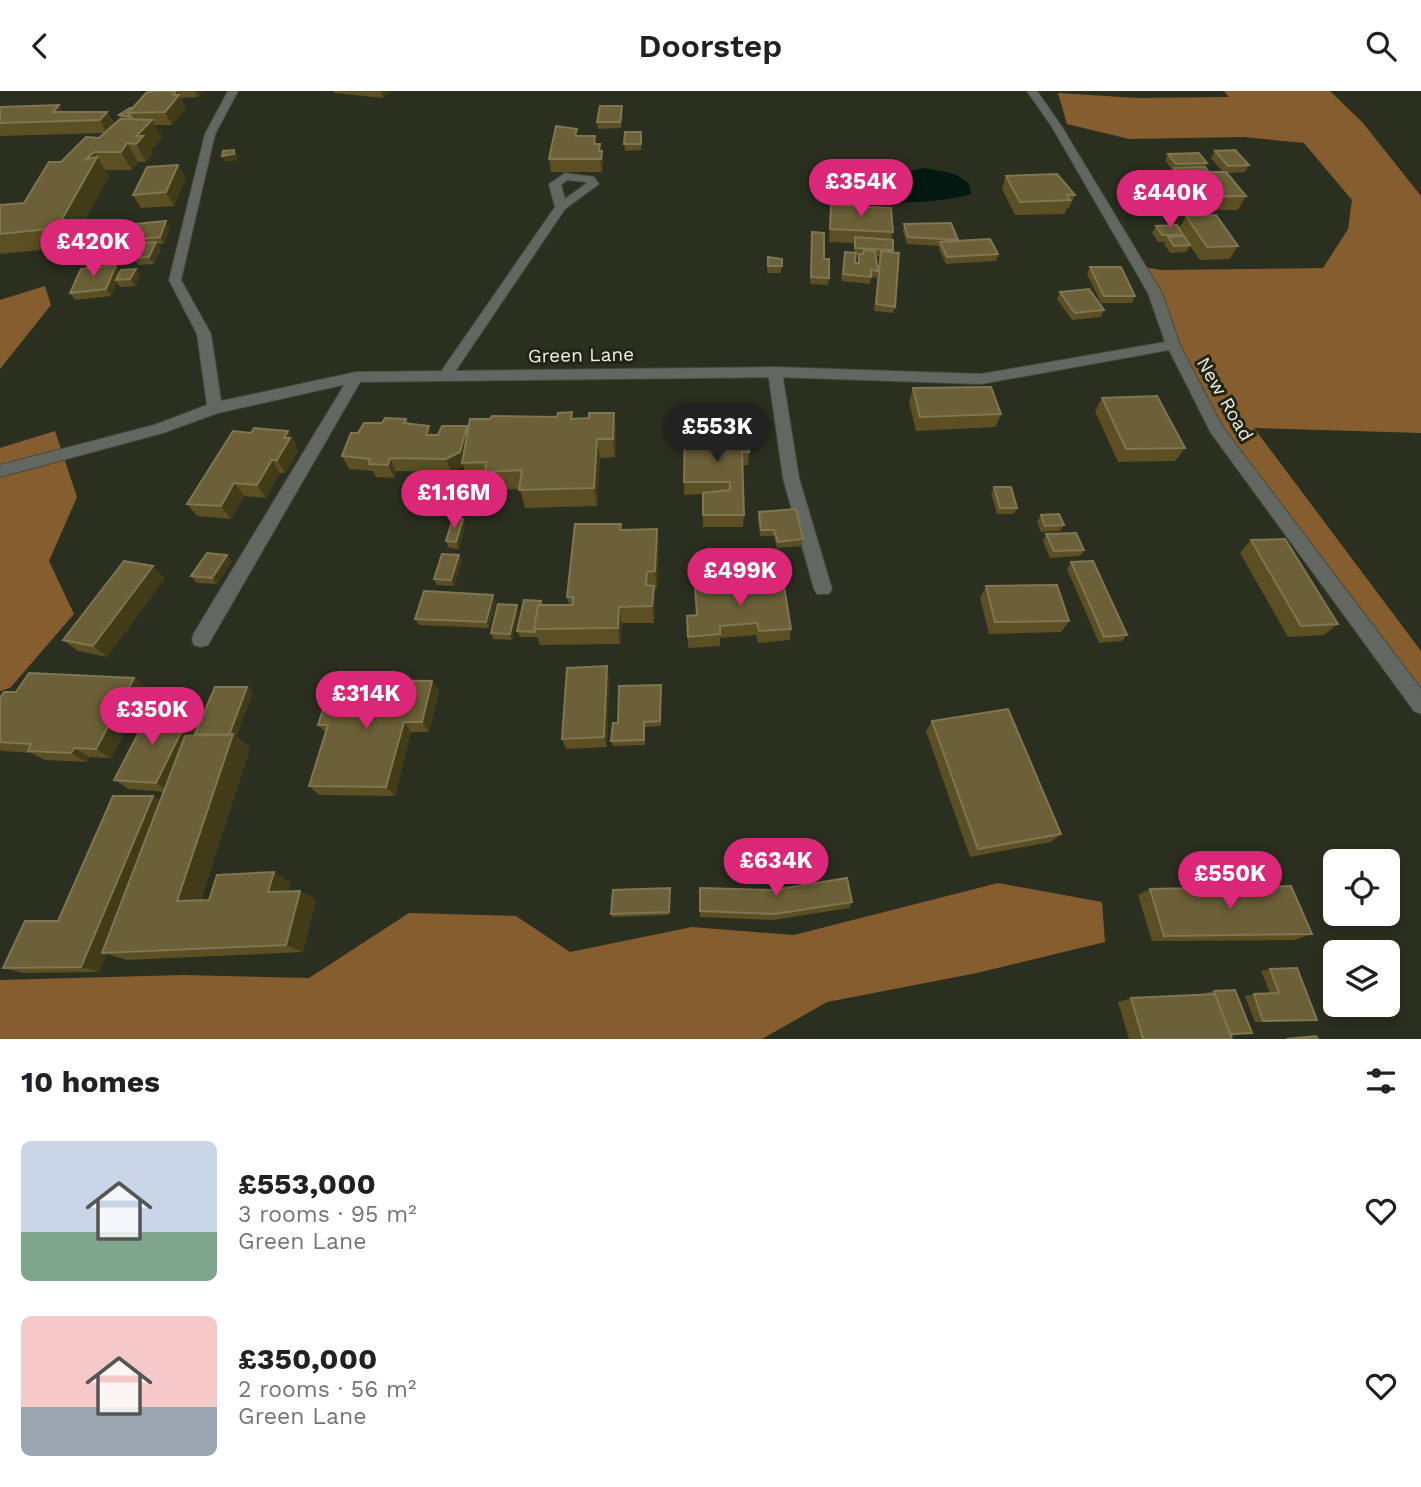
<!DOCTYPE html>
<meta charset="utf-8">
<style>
body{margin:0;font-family:"Work Sans",sans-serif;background:#f6f6f6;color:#202124;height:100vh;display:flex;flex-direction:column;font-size:26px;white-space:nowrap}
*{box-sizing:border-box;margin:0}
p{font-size:23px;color:#757577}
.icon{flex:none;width:38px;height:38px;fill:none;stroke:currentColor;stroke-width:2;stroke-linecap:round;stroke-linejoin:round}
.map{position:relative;height:948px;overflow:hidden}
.details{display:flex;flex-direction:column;background:#fff;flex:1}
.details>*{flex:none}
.controls{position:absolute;left:1323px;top:758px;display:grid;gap:14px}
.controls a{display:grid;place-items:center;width:77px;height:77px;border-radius:10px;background:#fff;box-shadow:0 4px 10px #0003;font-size:35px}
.price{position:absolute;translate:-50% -60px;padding:0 16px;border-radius:24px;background:#db2777;color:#fff;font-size:23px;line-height:46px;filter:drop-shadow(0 2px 4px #0008)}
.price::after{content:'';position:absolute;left:50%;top:42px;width:21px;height:16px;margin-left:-10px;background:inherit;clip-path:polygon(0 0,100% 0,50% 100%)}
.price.on{background:#222;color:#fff}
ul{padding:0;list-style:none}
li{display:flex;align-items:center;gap:21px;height:175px;padding:0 21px}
li span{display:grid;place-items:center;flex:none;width:196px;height:140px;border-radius:10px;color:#555}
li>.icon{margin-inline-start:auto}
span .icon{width:84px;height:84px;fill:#fffc;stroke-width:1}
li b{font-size:30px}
h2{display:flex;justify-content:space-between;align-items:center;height:84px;padding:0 21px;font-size:30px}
header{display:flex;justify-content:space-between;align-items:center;height:91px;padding:0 21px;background:#fff;font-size:32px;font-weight:600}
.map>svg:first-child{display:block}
</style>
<header><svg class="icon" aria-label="back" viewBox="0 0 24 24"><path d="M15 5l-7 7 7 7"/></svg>Doorstep<svg class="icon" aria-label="search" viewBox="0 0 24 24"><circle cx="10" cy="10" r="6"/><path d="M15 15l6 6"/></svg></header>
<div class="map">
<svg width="1421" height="948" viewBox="0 0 1421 948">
<rect width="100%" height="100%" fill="#2b2f1f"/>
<path fill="#865d2e" d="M1224,0H1330L1363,32L1421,105V342L1254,337L1421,560V614L1216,338L1139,175L1161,179L1323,177L1348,138L1352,109L1304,52L1243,46L1129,48L1067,33L1058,2L1137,7L1229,6Z
M45,195L51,214L0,278V209Z
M55,340L77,406L49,470L74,523L10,597L0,600V357Z
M998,792L1102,811L1105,851L977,882L827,911L762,948H0V889L183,884L309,887L409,822L516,825L570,861L692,836L794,844Z"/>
<path fill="#031811" d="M855,73L901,82L925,77L955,83L969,92L971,103C920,117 866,111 815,102L811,88L826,77Z"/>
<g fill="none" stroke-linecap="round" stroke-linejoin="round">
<g stroke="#464a3b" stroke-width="2">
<path id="lane" d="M228,0H238L214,45H206L205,43Z
M565,82L594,86L599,93L565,118L450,288H440V282L555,116L549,93ZM567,89L586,91L587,92L565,108L561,94Z
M775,276L782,281L799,387L832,498L829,503H817L814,498L783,387L768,281Z
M356,281L363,286L208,554L201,556L194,554L192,548L194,542L349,286Z"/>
</g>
<g stroke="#464a3b" stroke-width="2">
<path id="street" d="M1027,0H1037L1062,36L1162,202L1180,254L1222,335L1421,598V623L1414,620L1211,342L1169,259L981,293L775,286L356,291L218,322L163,342L0,386V374L154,334L207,314L197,243L169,189L205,43L210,40L215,43L181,189L211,243L221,310L356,281L775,276L981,283L1165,251L1148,202L1052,36Z"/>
</g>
<use href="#lane" fill="#626861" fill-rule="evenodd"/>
<use href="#street" fill="#626861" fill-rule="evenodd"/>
</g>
<path fill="#5b4f23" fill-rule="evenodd" d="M153,0H203L198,6L181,7L186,17L172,34H155L162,47L151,59L153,63L146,71H138L132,79H105L109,85L70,156L0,163V114L24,112L61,71L99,47L105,42L0,45V16L62,21H107L115,33L121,28L119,24L133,17Z
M334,0H389L383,7L334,2Z
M623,22L621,37L598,38L597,31Z
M641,41V59L625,60L624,53Z
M578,45H595L596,53L600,60H602L603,73L602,81H551L549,68Z
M1215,60L1249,74L1245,81L1227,82L1246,105L1238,119H1187L1168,98L1170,93L1167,90L1172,79L1165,69L1168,63L1207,72L1205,76L1209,81H1223L1211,67Z
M1006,85L1075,104L1069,117H1067L1065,123L1015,124L1002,98Z
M186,87L174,115L141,117L133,104Z
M831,114L893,141L891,149L893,159L895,216L893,222L874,220L880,166L876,165L878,180L877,187L871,186L870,193L841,190L845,161L854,162V152L829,151ZM856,164H859L858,172H855Z
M1186,125L1238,155L1230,168L1200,169L1190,155L1186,161L1170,162L1164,153L1166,151H1158L1152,142L1156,135L1179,138Z
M166,130L170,137L164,153H158L161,158L154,173L138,174L134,167L140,155L113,158L110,153L108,158L96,159L92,152L110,136L113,141Z
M904,133L998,163L996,170L946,173L939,158V155L907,153L903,140Z
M812,141L824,168L829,187L828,194L810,193Z
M768,166L782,168L781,182H767Z
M116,174L120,181L140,185L135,195L120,196L117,191L111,205L75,209L70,202Z
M1090,176L1135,205L1132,212H1101L1087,183Z
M1060,201L1104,219L1101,226L1072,229L1057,208Z
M913,297L1001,323L996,336L916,340L909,311Z
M1102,307L1185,357L1175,370L1118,371L1095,320Z
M572,321L573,328L589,327L614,322L616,340L615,366L600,367L597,415L525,417L520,398L491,399L488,390H468L463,375L451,381L396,380L394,387L376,386L373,380L349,378L342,365L358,342L382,332L406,328L408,332L432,344H438L467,335L468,338L490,328L557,326Z
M288,340L296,353L295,355L298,360L285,382H280L266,407L244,405L231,428L197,425L187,413Z
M740,346L749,361L748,374H742L744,424L743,436H703V403L684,404V391Z
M994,396L1017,417L1014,423H997L991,402Z
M759,421L803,448L802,455L777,457L774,445H760L758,428Z
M1041,424L1064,434L1060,440L1041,441L1037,431Z
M463,428L465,434L459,458L449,457L446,450Z
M657,438L659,456L657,498H654L655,511L654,532H622L620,553L540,554L537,546H520L517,540L541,510L542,514H569L567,506L621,439Z
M1046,443L1084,459L1080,465L1050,467L1043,450Z
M1251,449L1338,533L1324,544L1288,546L1240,462Z
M459,464L462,470L454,495L437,494L434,488Z
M232,470L217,493L197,492L191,485Z
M1071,471L1127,544L1122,550L1099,552L1067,478Z
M165,487L107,566L78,560L63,549Z
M986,495L1069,530L1061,541L989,543L980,507Z
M496,510L489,537L419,534L415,528Z
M519,520L512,549L493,548L491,542Z
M696,524L791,538L790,549L758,552L756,544L720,547V555L688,557L687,525Z
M609,586L607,656L566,658L562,648Z
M134,587L148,598L111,667L90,666L87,671L45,669L31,662L3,660L0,659V607L16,601Z
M661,594V635L645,636V654L613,655L611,650L618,632Z
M247,596L253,601L236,645L250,657L201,809H209L291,792L288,800H300L316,809L303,861L127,869L107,863L99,881L23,882L3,877L58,830L153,705L160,710L164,701L129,698L114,689L200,631Z
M439,600L429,641H411L395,705L319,704L309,695L326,642L318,634Z
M932,630L1061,743L1051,751L970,766L926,640Z
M670,797L669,824L612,826L611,823Z
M700,797L852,811L849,817L773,829L700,826Z
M1150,798L1312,843L1295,849L1152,850L1138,804Z
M1270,878L1317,929L1308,930L1255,931L1245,905L1254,903L1270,902L1261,880Z
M1214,900L1252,942L1231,945L1232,948H1129L1118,911L1131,907L1207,903L1206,902Z"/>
<path fill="#413b18" d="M170,0H177L186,17L172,34L165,21Z
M195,0H203L198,6Z
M381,0H389L383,7Z
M59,14L67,27L53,21Z
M107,21L115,34L107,42L100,29Z
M152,29L162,47L151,59L153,63L146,71L136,53V45Z
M127,52L138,71L132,79L121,61Z
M600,53L601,66L602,60L603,73L602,81L599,60Z
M234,59L238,65L237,70L225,71L222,65Z
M94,61L109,85L70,156L57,137L86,68Z
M178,74L186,87L174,115L166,101Z
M166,130L170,137L164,153L160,146Z
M110,136L115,143L109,151L110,153L108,158L103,151Z
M156,151L161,158L154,173L149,166Z
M116,174L120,181L116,189L117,191L111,205L106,198Z
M136,178L140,185L135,195L130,188Z
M614,322L616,340L615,366L613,348Z
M429,335L434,348L426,344Z
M467,335L472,348L462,372L463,375L451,381L446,368Z
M288,340L296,353L295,355L298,360L285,382L277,369L284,347Z
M597,348L600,367L597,415L594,397Z
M390,367L396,380L394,387L388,374Z
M272,369L280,382L266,407L257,394Z
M234,392L244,405L231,428L221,415Z
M463,428L465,434L459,458L456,451Z
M657,438L659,456L657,498L655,480Z
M227,464L232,470L217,493L212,487Z
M459,464L462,470L454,495L451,489Z
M153,475L165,487L107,566L93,555Z
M654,495L655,511L654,532L652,515Z
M493,504L496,510L489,537L486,531Z
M517,514L519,520L512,549L510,543Z
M619,516L622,532L620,553L618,537Z
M607,575L609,586L607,656L604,646Z
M134,587L148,598L111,667L96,658Z
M432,590L439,600L429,641L422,631Z
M247,596L253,601L236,645L250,657L198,819L177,810L229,644Z
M190,623L203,633L195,643L197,645L170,701L156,692Z
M404,631L411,641L395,705L386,696Z
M74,657L90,666L87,671L71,662Z
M153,705L167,714L102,862L107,863L99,881L81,876Z
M274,781L291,792L286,811L268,801Z
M300,800L316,809L303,861L286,854Z"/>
<path fill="#6b6037" stroke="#7f7652" stroke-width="2" d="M153,0H176L173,4H179L165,21L128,22L147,1H152Z
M59,14L53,21H107L100,29L0,32V16Z
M600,15H622L620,31H597Z
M130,17H133L128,22L131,26L119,24Z
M120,28L152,29L136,45H143L136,53L127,52L121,61H94L86,68L97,66L57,137L0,143V114L24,112L49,71H61L86,46L99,47Z
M556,35L577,38L575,45H595L594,53H600L599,60H602L601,68H549Z
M625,41H641V53H624Z
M234,59V63L222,65L223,60Z
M1235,59L1249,74L1228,75L1215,60Z
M1199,62L1207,72L1176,73L1168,63Z
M178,74L166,101L133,104L147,76Z
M1205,76L1209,81H1226L1246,105L1194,106L1174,85L1180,84L1174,77Z
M1057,83L1075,104H1067L1070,109L1020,111L1006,85Z
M831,114L891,117L893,141L830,138Z
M1216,124L1238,155L1207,156L1186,125Z
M166,130L160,146L109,151L116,135Z
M951,132L958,149L908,146L904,133Z
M1177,134L1183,144H1162L1156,135Z
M110,136L103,151L92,152L99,137Z
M812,141L824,142V168H829V187L811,186Z
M1184,145L1190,154L1174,155L1168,146Z
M855,146L893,149V159L855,157Z
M990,148L998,163L947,166L940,151Z
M156,151L149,166L134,167L142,152Z
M864,159L875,160L878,180L871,179V186L843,183L845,161L856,162L855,172H859V163H863Z
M881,160L899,162L895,216L876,213Z
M768,166L782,168V175H768Z
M116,174L106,198L70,202L81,178Z
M1090,176H1121L1135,205H1104Z
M136,178L130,188L116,189L121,179Z
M1089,198L1104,219L1075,222L1060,201Z
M991,296L1001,323L920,326L913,297Z
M1157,305L1185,357L1126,358L1102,307Z
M572,321L571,328L589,327V322H614L613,348H597L594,397L519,399L522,379L485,381L486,371L462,372L470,328H490L492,325L557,326L558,322Z
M385,327L406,328L404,332L429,335L426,344H438L442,335H467L460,361L446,368L390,367L388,374L369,373L370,368L342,365L351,342H358L364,332H382Z
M685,331H740V346H748L749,361H742L744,424H703V402L730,399V391H684Z
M254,337L288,340L284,347H290L277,369H272L257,394L234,392L221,415L187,413L233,340L251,342Z
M994,396H1011L1017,417H1000Z
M796,418L803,448L778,451L774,439H761L759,421Z
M1059,423L1064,434L1045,435L1041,424Z
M453,427L463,428L456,451L446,450Z
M575,433H621L620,439L657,438L655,480L647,481L646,494L654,495L652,515L619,516L618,537L534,538L538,514H573V506H567Z
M1076,442L1084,459L1054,460L1046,443Z
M1285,448L1338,533L1301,535L1251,449Z
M207,462L227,464L212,487L191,485Z
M442,463L459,464L451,489L434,488Z
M124,470L153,475L93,555L63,549Z
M1093,470L1127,544L1104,546L1071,471Z
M783,489L791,538L759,540L757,532L720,535V543L688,546L687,525L697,524L695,496Z
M1057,494L1069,530L995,531L986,495Z
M424,500L493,504L486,531L415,528Z
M524,509L541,510L540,514H538L534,538L535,541L517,540Z
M498,513L517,514L510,543L491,542Z
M607,575L604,646L562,648L567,577Z
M29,582L134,587L96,658L74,657L71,662L28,660L31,653L0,651V607L4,601H16Z
M343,589L432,590L422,631H404L386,696L309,695L328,634H318L328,602H339Z
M661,594L660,630L644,631V649L611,650L613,632H618L619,595Z
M215,596H247L229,644L195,643Z
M1008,618L1061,743L978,758L932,630Z
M150,620L190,623L156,692L114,689Z
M233,643L177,810L209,809L217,784L274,781L268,801L300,800L286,854L102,862L185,645Z
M113,705H153L81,876L3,877L25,830H58Z
M847,787L852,811L775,823L700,820V797L773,799Z
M1291,795L1312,843L1164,845L1150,798Z
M670,797L669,821L611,823L613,799Z
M1297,877L1317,929L1263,930L1254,903L1279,902L1270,878Z
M1235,899L1252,942L1230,943L1214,900Z
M1215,903L1232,948H1143L1131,907Z
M1316,945L1318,948H1286Z"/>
<g text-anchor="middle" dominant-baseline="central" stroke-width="6" stroke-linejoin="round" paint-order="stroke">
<g font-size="19" fill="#eceee4" stroke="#222515">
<text transform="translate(581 264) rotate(-1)">Green Lane</text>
<text transform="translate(1225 308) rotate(60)">New Road</text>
</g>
</g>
</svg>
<div class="controls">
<a><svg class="icon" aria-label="locate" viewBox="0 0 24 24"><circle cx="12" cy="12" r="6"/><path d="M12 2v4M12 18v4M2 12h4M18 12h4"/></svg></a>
<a><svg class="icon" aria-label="layers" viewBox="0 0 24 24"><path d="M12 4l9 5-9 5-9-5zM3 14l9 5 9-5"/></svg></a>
</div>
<b class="price" style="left:861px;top:128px">£354K</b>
<b class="price" style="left:1170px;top:139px">£440K</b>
<b class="price" style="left:93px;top:188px">£420K</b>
<b class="price on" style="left:717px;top:373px">£553K</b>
<b class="price" style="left:454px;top:439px">£1.16M</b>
<b class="price" style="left:740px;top:517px">£499K</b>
<b class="price" style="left:366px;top:640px">£314K</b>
<b class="price" style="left:152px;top:656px">£350K</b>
<b class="price" style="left:776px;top:807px">£634K</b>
<b class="price" style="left:1230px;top:820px">£550K</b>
</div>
<section class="details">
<h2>10 homes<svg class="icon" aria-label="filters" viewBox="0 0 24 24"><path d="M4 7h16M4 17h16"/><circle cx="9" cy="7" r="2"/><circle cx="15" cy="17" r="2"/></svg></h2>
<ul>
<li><span style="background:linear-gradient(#c9d6e8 65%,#7fa58c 0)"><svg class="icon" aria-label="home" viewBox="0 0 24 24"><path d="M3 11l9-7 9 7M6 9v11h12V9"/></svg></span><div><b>£553,000</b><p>3 rooms · 95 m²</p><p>Green Lane</p></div><svg class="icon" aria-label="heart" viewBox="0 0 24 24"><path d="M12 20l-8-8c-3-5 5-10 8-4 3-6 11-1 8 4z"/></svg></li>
<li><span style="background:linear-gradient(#f6c9c9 65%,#9aa5b1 0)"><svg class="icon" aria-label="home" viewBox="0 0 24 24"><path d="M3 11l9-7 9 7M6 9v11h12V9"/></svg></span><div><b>£350,000</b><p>2 rooms · 56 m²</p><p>Green Lane</p></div><svg class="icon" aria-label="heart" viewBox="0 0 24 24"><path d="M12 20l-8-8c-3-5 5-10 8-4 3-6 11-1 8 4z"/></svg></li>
</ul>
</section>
